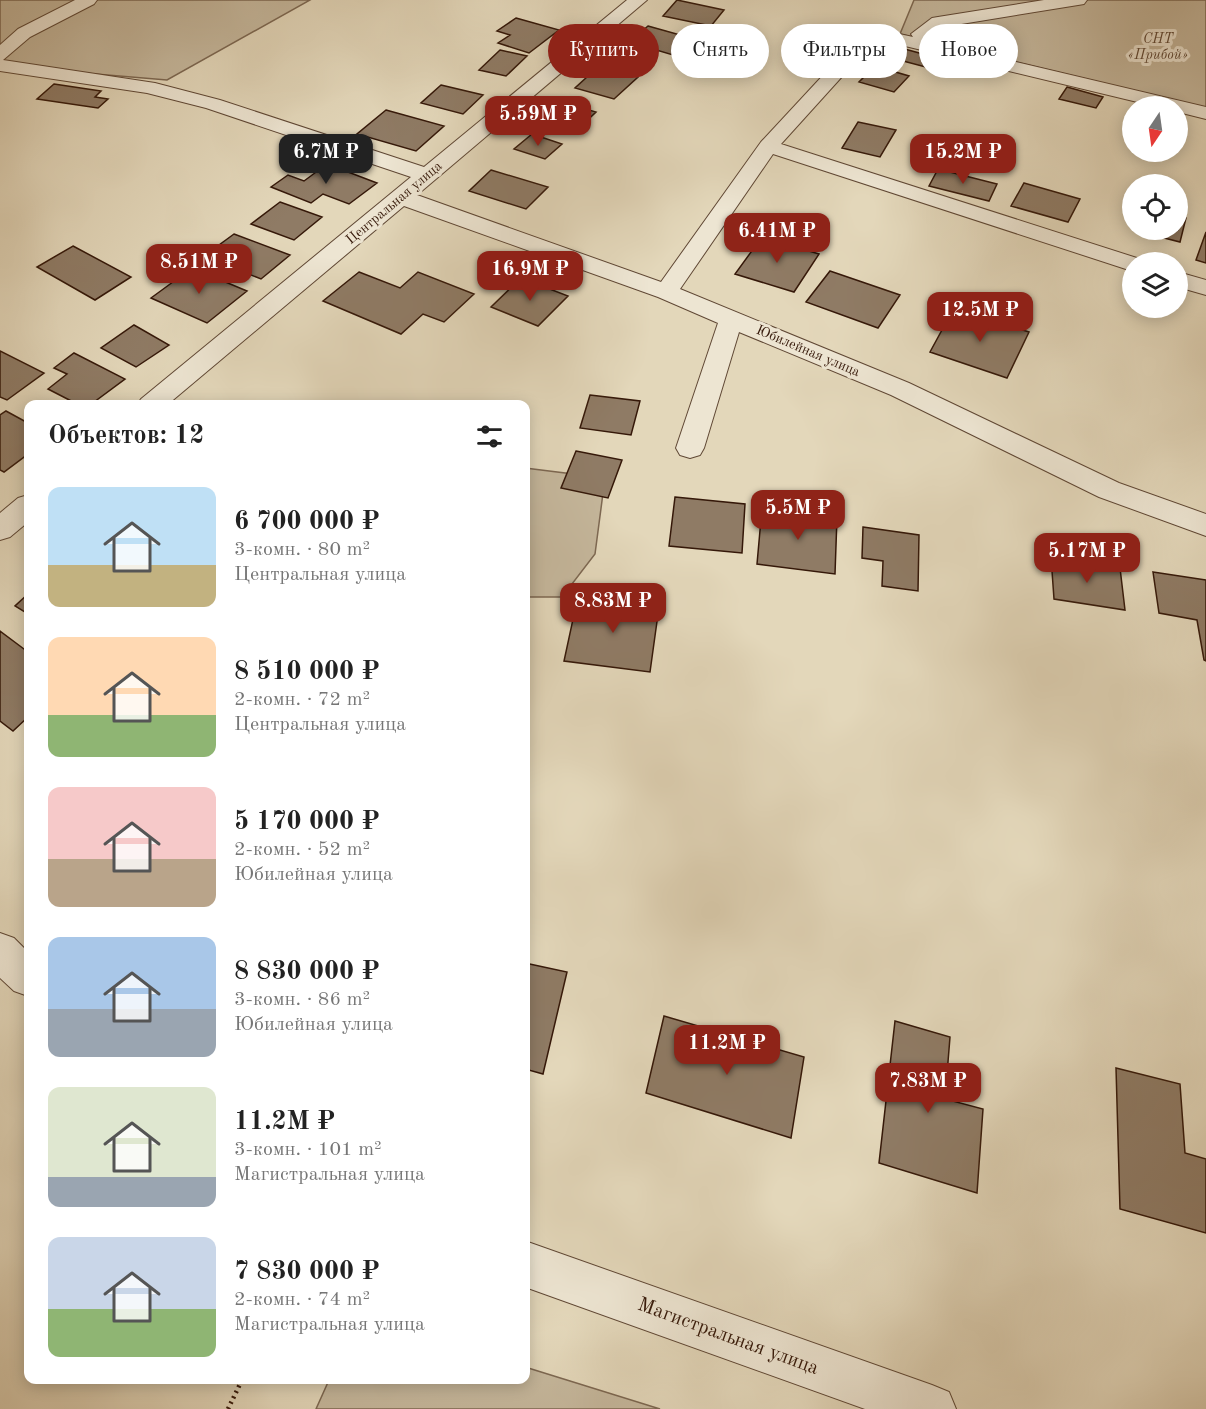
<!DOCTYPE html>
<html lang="ru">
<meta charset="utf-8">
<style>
body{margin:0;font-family:"Old Standard TT",serif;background:#f2f2f2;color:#222;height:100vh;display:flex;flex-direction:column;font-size:22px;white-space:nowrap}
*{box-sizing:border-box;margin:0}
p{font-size:20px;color:#767676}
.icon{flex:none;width:33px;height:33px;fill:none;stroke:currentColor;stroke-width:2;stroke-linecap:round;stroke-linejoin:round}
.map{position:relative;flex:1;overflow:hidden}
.sheet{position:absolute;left:24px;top:400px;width:506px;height:984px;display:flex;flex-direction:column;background:#fff;border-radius:12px;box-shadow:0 3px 15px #0003}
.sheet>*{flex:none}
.top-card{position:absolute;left:548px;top:24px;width:568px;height:54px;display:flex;gap:12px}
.needle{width:39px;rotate:193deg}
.controls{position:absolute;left:1122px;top:96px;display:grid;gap:12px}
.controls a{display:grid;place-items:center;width:66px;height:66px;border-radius:50%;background:#fff;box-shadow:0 3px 15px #0003;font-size:30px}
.price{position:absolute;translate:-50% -51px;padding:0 14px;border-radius:12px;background:#8f2418;color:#fff;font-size:20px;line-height:39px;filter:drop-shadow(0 2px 3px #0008)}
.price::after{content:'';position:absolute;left:50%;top:36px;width:18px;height:14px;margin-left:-9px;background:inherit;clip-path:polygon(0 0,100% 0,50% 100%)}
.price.selected{background:#222;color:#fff}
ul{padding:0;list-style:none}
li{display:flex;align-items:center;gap:18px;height:150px;padding:0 24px}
li span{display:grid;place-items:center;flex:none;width:168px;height:120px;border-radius:12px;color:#555}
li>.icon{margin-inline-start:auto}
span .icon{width:72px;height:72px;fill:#fffc;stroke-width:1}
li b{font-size:26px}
h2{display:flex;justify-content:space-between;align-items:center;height:72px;padding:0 24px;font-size:26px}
.pill{padding:0 21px;border-radius:27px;background:#fff;box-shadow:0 3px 15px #0003;font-size:21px;line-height:54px}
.pill.selected{background:#8f2418;color:#fff}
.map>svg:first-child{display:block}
</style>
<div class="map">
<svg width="1206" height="1409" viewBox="0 0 1206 1409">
<rect width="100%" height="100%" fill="#e3d7ba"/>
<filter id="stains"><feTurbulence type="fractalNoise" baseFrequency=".00333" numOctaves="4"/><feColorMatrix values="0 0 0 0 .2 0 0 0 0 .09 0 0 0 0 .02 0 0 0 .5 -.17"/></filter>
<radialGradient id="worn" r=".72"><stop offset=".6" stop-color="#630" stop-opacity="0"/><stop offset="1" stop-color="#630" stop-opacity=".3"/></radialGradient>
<path fill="#c5b79c" stroke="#7d6852" stroke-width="1.5" d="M0,0H310L167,80L0,66Z
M914,0H1206V108L900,34Z
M525,468L605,478L595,554L562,597H525Z
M525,1367L660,1409H316L329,1380H525Z"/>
<path fill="#8f7b65" stroke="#351809" stroke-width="1.5" d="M677,0L724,10L711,26L663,16Z
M516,18L559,30L529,53L498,43L510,35L497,31Z
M648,26L709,43L690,60L629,42Z
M901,48L941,59L933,69L892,58Z
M500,50L527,56L506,76L479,70Z
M599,66L638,77L614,99L575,88Z
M875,66L909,76L894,92L859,82Z
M54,84L101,91L95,97L108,99L98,108L37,99Z
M441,85L483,95L463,114L421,103Z
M1067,87L1103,97L1096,108L1059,99Z
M565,103L596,112L576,131L544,122Z
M386,110L444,126L416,151L357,134Z
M858,122L896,130L880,157L842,148Z
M532,134L562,144L545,159L514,149Z
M327,164L377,183L349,204L323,194L311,203L271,187L288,175L304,181Z
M938,169L997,184L989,201L929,186Z
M491,170L548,187L526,209L469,191Z
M1024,183L1080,199L1068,222L1011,206Z
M280,202L322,217L294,240L251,224Z
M1178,215L1186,218L1180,242L1133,230H1178Z
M1206,232V263L1196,260Z
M234,234L290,255L261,279L204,256Z
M762,237L819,254L794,292L735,274Z
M73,246L131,277L95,300L37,267Z
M192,268L247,291L207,323L151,298Z
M830,271L900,295L878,328L806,302Z
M359,272L400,288L418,272L474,294L444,322L423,314L401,334L323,301Z
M521,278L568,296L538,326L491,307Z
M954,308L1029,332L1007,378L930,352Z
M134,325L169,345L136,367L101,348Z
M0,351L44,373L7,400L0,397Z
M74,353L125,379L90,405H79L48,389L67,374L54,368Z
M590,395L640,401L631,435L580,428Z
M6,411L28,423V454L4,472L0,470V415Z
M576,451L622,460L608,498L561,488Z
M675,497L745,504L742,553L669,546Z
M762,508L837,517L835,574L757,564Z
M863,527L919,535L918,591L882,586L883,561L862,558Z
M1051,557L1120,568L1125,610L1054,599Z
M1153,572L1206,580V661L1204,660L1197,620L1159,613Z
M28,594V614L15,606Z
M578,596L659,607L650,672L564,661Z
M0,631L28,652V717L13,731L0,721Z
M525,963L567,972L543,1074L525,1069Z
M664,1016L804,1057L791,1138L646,1093Z
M895,1021L950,1037L945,1099L983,1109L977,1193L879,1163Z
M1116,1068L1180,1084L1185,1153L1206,1159V1233L1120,1209Z"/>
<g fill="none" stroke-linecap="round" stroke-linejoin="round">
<g stroke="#604835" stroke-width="2">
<path id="minor" d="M75,0H97L94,4L30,37L3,60L155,83L220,100L424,167L627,0H647L417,195L661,282L761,142L866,29L872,28L913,37L911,34L932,18L938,17L1044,0H1087L1084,4L1078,5L943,27L933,34L953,47L1206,107V119L1178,112V106H1154L876,39L781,144L1140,259L1143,262H1132V271L773,154L680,289L909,383L1119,483L1206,514V536L1099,497L891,395L739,332L704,448L700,455L690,458L680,455L676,448L718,323L658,297L404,206L167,405H137L141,399L411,177L206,108L147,93L0,71V45L18,29Z
M1178,272L1206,280V295L1178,287Z
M28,495V522L10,537L0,540V513L18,498Z
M0,933L14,938L28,952V996L14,991L0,978Z
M525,1241L932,1385L949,1392L956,1409H865L525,1287Z"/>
</g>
<path stroke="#351809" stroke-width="4.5" stroke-dasharray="2 4" stroke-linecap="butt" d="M228,1409L242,1380"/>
<use href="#minor" fill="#ede5d2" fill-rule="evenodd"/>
</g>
<g text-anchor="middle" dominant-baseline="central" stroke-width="6" stroke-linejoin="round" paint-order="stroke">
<g font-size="14" font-style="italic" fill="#604835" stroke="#ede5d2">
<text x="1158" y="39">СНТ<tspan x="1158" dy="16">«Прибой»</tspan></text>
</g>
<g font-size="14" fill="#351809" stroke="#ede5d2">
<text transform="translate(394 203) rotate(-40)">Центральная улица</text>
<text transform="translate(808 351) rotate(23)">Юбилейная улица</text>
</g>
<g font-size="20" fill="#351809" stroke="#ede5d2">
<text transform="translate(728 1337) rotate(20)">Магистральная улица</text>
</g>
</g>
<rect width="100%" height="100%" filter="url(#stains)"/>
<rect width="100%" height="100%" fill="url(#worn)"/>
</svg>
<div class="controls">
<a><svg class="needle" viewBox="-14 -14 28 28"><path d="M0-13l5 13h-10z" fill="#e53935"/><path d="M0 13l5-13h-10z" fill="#767676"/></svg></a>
<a><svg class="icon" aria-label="locate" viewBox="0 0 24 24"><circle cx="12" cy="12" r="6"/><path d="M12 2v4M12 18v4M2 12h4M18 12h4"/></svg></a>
<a><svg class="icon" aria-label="layers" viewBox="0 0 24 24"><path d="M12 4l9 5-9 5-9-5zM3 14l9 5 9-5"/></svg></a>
</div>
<b class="price" style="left:538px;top:147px">5.59M ₽</b>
<b class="price selected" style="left:326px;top:185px">6.7M ₽</b>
<b class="price" style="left:963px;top:185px">15.2M ₽</b>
<b class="price" style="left:777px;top:264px">6.41M ₽</b>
<b class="price" style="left:199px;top:295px">8.51M ₽</b>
<b class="price" style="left:530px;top:302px">16.9M ₽</b>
<b class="price" style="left:980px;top:343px">12.5M ₽</b>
<b class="price" style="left:798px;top:541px">5.5M ₽</b>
<b class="price" style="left:1087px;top:584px">5.17M ₽</b>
<b class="price" style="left:613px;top:634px">8.83M ₽</b>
<b class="price" style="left:727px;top:1076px">11.2M ₽</b>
<b class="price" style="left:928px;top:1114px">7.83M ₽</b>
<div class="top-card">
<a class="pill selected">Купить</a>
<a class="pill">Снять</a>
<a class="pill">Фильтры</a>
<a class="pill">Новое</a>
</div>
<section class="sheet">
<h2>Объектов: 12<svg class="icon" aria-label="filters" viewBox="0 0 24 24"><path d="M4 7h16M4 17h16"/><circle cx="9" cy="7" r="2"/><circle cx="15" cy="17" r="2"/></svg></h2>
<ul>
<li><span style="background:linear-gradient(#bfe0f5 65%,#c2b280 0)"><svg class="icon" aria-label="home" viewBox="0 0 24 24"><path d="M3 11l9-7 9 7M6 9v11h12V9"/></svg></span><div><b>6 700 000 ₽</b><p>3-комн. · 80 m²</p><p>Центральная улица</p></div></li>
<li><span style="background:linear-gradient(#ffd9b3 65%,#8fb573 0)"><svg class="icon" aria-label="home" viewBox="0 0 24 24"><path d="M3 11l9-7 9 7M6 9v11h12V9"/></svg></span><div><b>8 510 000 ₽</b><p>2-комн. · 72 m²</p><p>Центральная улица</p></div></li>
<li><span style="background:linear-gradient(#f6c9c9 60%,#b9a48a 0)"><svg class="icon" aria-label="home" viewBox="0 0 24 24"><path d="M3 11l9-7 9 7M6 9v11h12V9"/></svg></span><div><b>5 170 000 ₽</b><p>2-комн. · 52 m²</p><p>Юбилейная улица</p></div></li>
<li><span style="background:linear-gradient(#a9c7e8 60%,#9aa5b1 0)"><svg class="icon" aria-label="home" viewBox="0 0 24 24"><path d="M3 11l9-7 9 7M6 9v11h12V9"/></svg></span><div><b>8 830 000 ₽</b><p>3-комн. · 86 m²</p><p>Юбилейная улица</p></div></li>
<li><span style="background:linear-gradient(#dfe7d0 75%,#9aa5b1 0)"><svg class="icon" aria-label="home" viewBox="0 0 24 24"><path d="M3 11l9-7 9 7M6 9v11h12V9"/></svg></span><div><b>11.2M ₽</b><p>3-комн. · 101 m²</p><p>Магистральная улица</p></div></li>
<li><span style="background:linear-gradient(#c9d6e8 60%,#8fb573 0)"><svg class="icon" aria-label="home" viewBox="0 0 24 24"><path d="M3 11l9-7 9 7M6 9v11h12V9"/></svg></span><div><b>7 830 000 ₽</b><p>2-комн. · 74 m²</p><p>Магистральная улица</p></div></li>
</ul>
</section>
</div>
